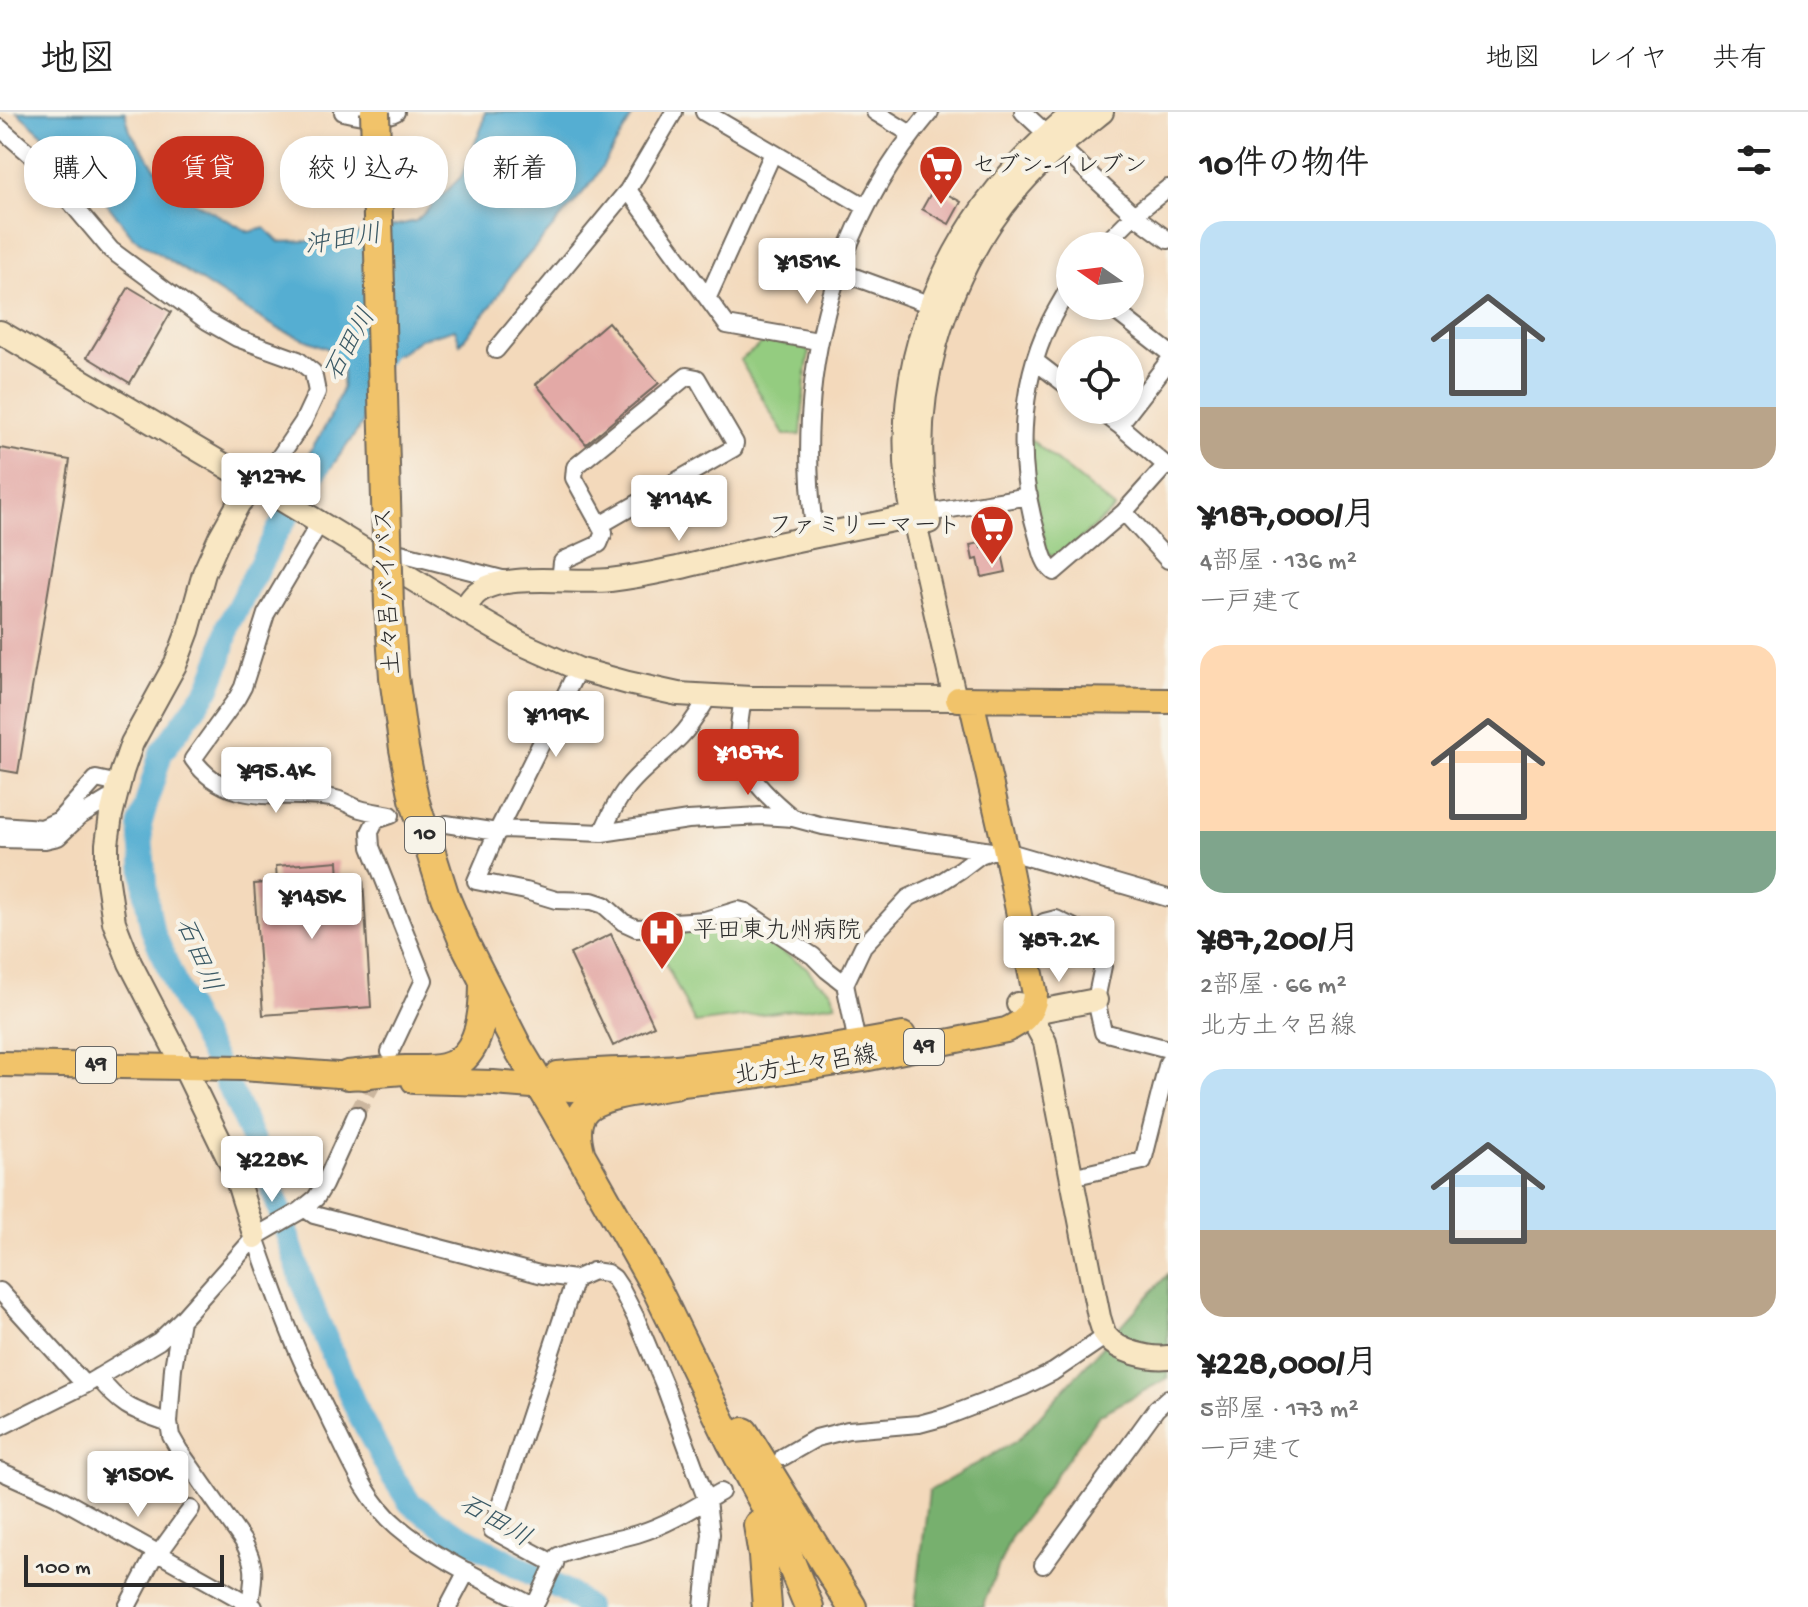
<!DOCTYPE html>
<html lang="ja">
<meta charset="utf-8">
<style>
body{margin:0;font-family:"Gochi Hand","Klee One",sans-serif;background:#f2f2f2;color:#222;height:100vh;display:flex;flex-direction:column;font-size:30px;white-space:nowrap}
*{box-sizing:border-box;margin:0}
p{font-size:26px;color:#767676}
.icon{flex:none;width:44px;height:44px;fill:none;stroke:currentColor;stroke-width:2;stroke-linecap:round;stroke-linejoin:round}
.map{position:relative;flex:1;overflow:hidden}
.details{display:flex;flex-direction:column;background:#fff;width:640px}
.details>*{flex:none}
.hud{position:absolute;left:24px;top:24px;width:760px;height:72px;display:flex;gap:16px}
.needle{width:52px;rotate:284deg}
.fabs{position:absolute;left:1056px;top:120px;display:grid;gap:16px}
.fabs a{display:grid;place-items:center;width:88px;height:88px;border-radius:50%;background:#fff;box-shadow:0 4px 12px #0003;font-size:40px}
.scale{position:absolute;left:24px;bottom:20px;width:200px;box-sizing:border-box;padding-left:8px;border:4px solid #2b2b2b;border-top:0;font-size:22px;line-height:28px;white-space:nowrap;color:#2b2b2b;-webkit-text-stroke:6px #f7f3e8;paint-order:stroke}
.price{position:absolute;translate:-50% -68px;padding:0 18px;border-radius:8px;background:#fff;color:#222;font-size:26px;line-height:52px;filter:drop-shadow(0 2px 4px #0008)}
.price::after{content:'';position:absolute;left:50%;top:48px;width:24px;height:18px;margin-left:-12px;background:inherit;clip-path:polygon(0 0,100% 0,50% 100%)}
.price.selected{background:#c8321e;color:#fff}
ul{padding:0;list-style:none}
li{display:grid;align-content:center;gap:16px;height:424px;padding:0 32px}
li span{display:grid;place-items:center;height:248px;border-radius:24px;color:#555}
li>.icon{margin-inline-start:auto}
span .icon{width:144px;height:144px;fill:#fffc;stroke-width:1}
li b{font-size:34px}
h2{display:flex;justify-content:space-between;align-items:center;height:96px;padding:0 32px;font-size:34px}
.tag{padding:0 28px;border-radius:32px;background:#fff;box-shadow:0 4px 12px #0003;font-size:28px;line-height:72px}
.tag.selected{background:#c8321e;color:#fff}
header{display:flex;align-items:center;gap:48px;box-sizing:border-box;height:112px;padding:0 40px;background:#fff;border-bottom:2px solid #e0e0e0}
header strong{font-size:38px}
nav{display:flex;gap:44px;margin-inline-start:auto;font-size:28px}
main{display:flex;flex:1;min-height:0}
.map>svg:first-child{display:block}
</style>
<header>
<strong>地図</strong>
<nav><a>地図</a><a>レイヤ</a><a>共有</a></nav>
</header>
<main>
<div class="map">
<svg width="1168" height="1495" viewBox="0 0 1168 1495">
<rect width="100%" height="100%" fill="#f7f3e8"/>
<filter id="ink" filterUnits="userSpaceOnUse"><feTurbulence type="fractalNoise" baseFrequency=".0125" numOctaves="2"/><feDisplacementMap in="SourceGraphic" scale="16" xChannelSelector="R" yChannelSelector="G"/><feConvolveMatrix kernelMatrix="1 2 1 2 8 2 1 2 1" color-interpolation-filters="sRGB"/></filter>
<filter id="wash" filterUnits="userSpaceOnUse"><feTurbulence type="fractalNoise" baseFrequency=".006" numOctaves="4" result="noise"/><feDisplacementMap in="SourceGraphic" scale="32" xChannelSelector="R" yChannelSelector="G"/><feGaussianBlur stdDeviation="1.8" result="paint"/><feColorMatrix in="noise" values="0 0 0 0 0 0 0 0 0 0 0 0 0 0 0 0 0 1.4 0 .05"/><feComposite in="paint" operator="in"/></filter>
<g filter="url(#wash)">
<rect width="100%" height="100%" fill="#f3d9bb"/>
<path fill="#94cc80" stroke="#607c56" stroke-width="2" d="M766,229L806,236L809,242L805,268L801,323H784L740,248Z
M1030,327L1115,396L1059,446L1047,442L1034,380Z
M731,810L744,815L806,855L817,869L831,878L836,892L695,911L653,826L666,820L698,817Z"/>
<path fill="#77b06e" stroke="#516e4c" stroke-width="2" d="M1168,1162V1266L1099,1303L1010,1427L984,1490V1495H915L929,1379L1018,1328Z"/>
<path fill="#55aed2" stroke="#406c7e" stroke-width="2" d="M17,0H125L130,19L166,72L192,89L249,120L265,116L279,130L309,129L342,125L416,109L461,65L483,12L485,0H635L594,68L512,162L492,193L460,232L455,217L420,227L400,241L362,254L359,260L364,285L363,311L314,379L295,366L329,308L342,277L343,258L329,237L279,217L243,196L133,125L74,50Z"/>
<g fill="none" stroke-linecap="round" stroke-linejoin="round">
<path stroke="#55aed2" stroke-width="24" d="M347,300L384,235
M322,347L309,373L278,418L228,514L221,545L209,576L161,641L140,713L146,784L152,817L179,881L235,987L269,1065L301,1166L317,1206L359,1303L391,1362L410,1391L452,1420L569,1481L586,1495"/>
</g>
<g id="blocks">
<path fill="#e3a9a6" d="M936,72L947,78L945,81L961,90L949,112L922,97Z
M129,175L171,200L130,271L87,245Z
M608,210L659,271L586,332L536,272Z
M0,336L70,348L18,661L0,658Z
M980,431L981,436L1000,432L1006,460L982,465L978,447L973,448L970,433Z
M338,749L339,769L363,767L371,895L263,903L254,772L277,770L276,754Z
M611,822L654,914L613,934L570,842Z"/>
</g>
</g>
<g filter="url(#ink)">
<use href="#blocks" fill-opacity="0" stroke="#71685d" stroke-width="2"/>
<g fill="none" stroke-linecap="round" stroke-linejoin="round">
<path stroke="#cbb69e" stroke-width="16" stroke-dasharray="16 8" stroke-linecap="butt" d="M356,1003L380,959"/>
<g stroke="#71685d" stroke-width="20">
<path id="street" d="M343,0C359,4 382,8 396,0
M704,0L866,95
M875,0L911,22
M1023,0L1134,103L1168,128
M0,16L30,42L111,138L207,209L237,226L298,248L313,260L317,280L303,310L276,350L256,372
M628,78L727,213L818,229
M1103,134L1134,103L1168,76
M838,159L931,193
M1070,174C1063,187 1055,199 1049,212C1018,275 1017,356 1037,422C1041,436 1043,452 1054,460L1124,400L1168,448
M708,185L773,41
M1109,194L1168,240
M496,238L628,78L674,0
M1035,249L1070,276
M1168,250L1119,313L1168,355
M1099,298L1119,313
M1124,400L1166,353
M927,401L1029,384
M319,412L266,502L243,575L237,586L193,647C227,696 281,679 331,686C342,687 350,694 360,697C370,700 381,701 391,703
M815,424C794,270 829,120 930,0
M381,436L506,468
M560,469L562,450L564,448L599,432L604,420L600,413L734,336L735,331L697,266L687,264L575,355L574,366L600,413
M578,557L497,720L476,769L526,779L556,788L592,789L604,793L623,810L636,816L654,815L674,810L705,808L738,798L746,800L813,844L827,858L845,872L857,931L860,939
M743,585C741,600 738,615 738,630C738,658 772,689 793,706
M446,712L497,720L504,717L602,721L688,708L761,704L793,706L823,714L991,739H1006L1168,786
M0,713L42,716L59,708L96,667L119,672
M602,721C609,705 616,690 626,677C641,657 663,643 680,625C692,613 700,598 709,584
M0,727L45,728L58,725L79,705L107,688L114,689
M1044,810L1056,807L1081,819L1099,836L1103,854L1096,888L1103,920L1168,937
M845,872L863,834L908,786L938,772L960,758L980,743L991,739
M390,940L424,868L371,735L370,720L376,708L391,703
M1071,1065L1143,1049L1168,950
M304,1096L314,1103L543,1163L575,1167L593,1159L607,1161L614,1166L620,1175L636,1206L665,1275L707,1389L711,1422L703,1495
M255,1125C270,1167 284,1210 303,1251C312,1271 323,1291 332,1311C350,1347 366,1388 397,1414C434,1446 486,1469 529,1492L537,1489L558,1444C584,1432 610,1430 637,1422C667,1413 694,1396 721,1380
M0,1179L85,1273
M181,1208L173,1256L169,1311L171,1324L179,1338L243,1429C257,1455 254,1464 250,1492
M98,1265C122,1296 134,1298 169,1311
M0,1315L85,1273L159,1229L181,1208L255,1125L300,1099L316,1086L324,1073L356,1003
M783,1345L816,1326L848,1318L919,1312L945,1305L1023,1275L1053,1260L1106,1224
M0,1359L56,1384L254,1495
M555,1452L492,1418L575,1167
M1043,1453L1156,1297L1168,1286
M127,1495L156,1440L162,1437L191,1397
M448,1495L467,1459"/>
</g>
<g stroke="#71685d" stroke-width="26">
<path id="secondary" d="M0,220L256,372L463,498L520,531L578,557L628,571L678,582L751,586L955,587C946,546 936,504 927,463C920,433 912,403 908,373C891,227 962,89 1075,0
M929,410C904,293 942,163 1020,73C1044,45 1073,23 1102,0
M463,498C468,492 472,484 478,480C504,460 576,472 610,468C660,462 710,448 759,436C815,424 870,413 926,401
M1018,892L1029,901L1045,930L1099,1205C1101,1211 1103,1220 1106,1224C1118,1240 1150,1247 1168,1245
M1029,901L1096,888
M255,1125L234,1058L184,955L130,851L114,810L107,763V732L111,703L122,660L132,631L176,551L188,519L204,461L220,425L239,391L256,372"/>
</g>
<g stroke="#71685d" stroke-width="28">
<path id="primary" d="M958,587L1168,589
M0,952L242,956L365,965
M558,962C597,957 637,959 676,955C752,947 828,937 903,923
M414,969L493,971L571,977L674,973L760,963L864,947L1006,918C1022,911 1034,901 1035,882L1006,739L971,588"/>
</g>
<g stroke="#71685d" stroke-width="32">
<path id="highway" d="M389,494L394,565L404,637L414,687L445,785L464,830L518,936L557,1001L656,1176L731,1330L775,1412L809,1495
M348,963C367,961 386,959 406,958C418,958 431,959 444,956C480,948 484,902 484,871
M580,1040C568,995 593,987 630,980C645,978 659,975 674,973
M744,1320L852,1495
M758,1413L763,1444L767,1495"/>
</g>
<use href="#street" stroke="#fff" stroke-width="16"/>
<use href="#secondary" stroke="#f9e7c3" stroke-width="22"/>
<use href="#primary" stroke="#f1c36a" stroke-width="24"/>
<use href="#highway" stroke="#f1c36a" stroke-width="28"/>
<g stroke="#71685d" stroke-width="32" stroke-linecap="butt">
<path id="highway-bridge" d="M375,0L389,494"/>
</g>
<use href="#highway-bridge" stroke="#f1c36a" stroke-width="28"/>
</g>
</g>
<defs>
<g id="supermarket-pin" transform="scale(2.3)"><path d="M0 17L-7.5 6A9.5 9.5 0 1 1 7.5 6Z" fill="#c8321e" stroke="#f7f3e8"/><path d="M-6-5.5h2.5l.6 2H6L4.5 2H-2.5L-4.4-4H-6ZM-1.5 3.2a1.3 1.3 0 1 0 .1 0ZM3 3.2a1.3 1.3 0 1 0 .1 0Z" fill="#fff"/></g>
<g id="hospital-pin" transform="scale(2.3)"><path d="M0 17L-7.5 6A9.5 9.5 0 1 1 7.5 6Z" fill="#c8321e" stroke="#f7f3e8"/><path d="M-5-5h3v3.5h4V-5h3V5h-3V1.5h-4V5h-3Z" fill="#fff"/></g>
</defs>
<g fill-rule="evenodd">
<use href="#supermarket-pin" x="941" y="55"/>
<use href="#supermarket-pin" x="992" y="415"/>
<use href="#hospital-pin" x="662" y="820"/>
</g>
<g text-anchor="middle" dominant-baseline="central" stroke-width="8" stroke-linejoin="round" paint-order="stroke">
<g fill="#f7f3e8" stroke="#686764" stroke-width="2">
<rect x="405" y="705" width="40" height="36" rx="6"/>
<rect x="904" y="917" width="40" height="36" rx="6"/>
<rect x="76" y="935" width="40" height="36" rx="6"/>
</g>
<g font-size="22" font-weight="bold" fill="#2b2b2b">
<text x="425" y="723">10</text>
<text x="924" y="935">49</text>
<text x="96" y="953">49</text>
</g>
<g font-size="24" fill="#2b2b2b" stroke="#f7f3e8" text-anchor="start">
<text x="972" y="55">セブン-イレブン</text>
<text x="961" y="415" text-anchor="end">ファミリーマート</text>
<text x="693" y="820">平田東九州病院</text>
</g>
<g font-size="24" fill="#2b2b2b" stroke="#f7f3e8">
<text transform="translate(390 479) rotate(-93)">土々呂バイパス</text>
<text transform="translate(806 955) rotate(-9)">北方土々呂線</text>
</g>
<g font-size="26" font-style="italic" fill="#3a5965" stroke="#f7f3e8">
<text transform="translate(343 130) rotate(-9)">沖田川</text>
<text transform="translate(352 234) rotate(-61)">石田川</text>
<text transform="translate(196 844) rotate(67)">石田川</text>
<text transform="translate(494 1411) rotate(30)">石田川</text>
</g>
</g>
</svg>
<div class="fabs">
<a><svg class="needle" viewBox="-14 -14 28 28"><path d="M0-13l5 13h-10z" fill="#e53935"/><path d="M0 13l5-13h-10z" fill="#767676"/></svg></a>
<a><svg class="icon" aria-label="locate" viewBox="0 0 24 24"><circle cx="12" cy="12" r="6"/><path d="M12 2v4M12 18v4M2 12h4M18 12h4"/></svg></a>
</div>
<div class="scale">100 m</div>
<b class="price" style="left:807px;top:194px">¥151K</b>
<b class="price" style="left:271px;top:409px">¥127K</b>
<b class="price" style="left:679px;top:431px">¥114K</b>
<b class="price" style="left:556px;top:647px">¥119K</b>
<b class="price selected" style="left:748px;top:685px">¥187K</b>
<b class="price" style="left:276px;top:703px">¥95.4K</b>
<b class="price" style="left:312px;top:829px">¥145K</b>
<b class="price" style="left:1059px;top:872px">¥87.2K</b>
<b class="price" style="left:272px;top:1092px">¥228K</b>
<b class="price" style="left:138px;top:1407px">¥150K</b>
<div class="hud">
<a class="tag">購入</a>
<a class="tag selected">賃貸</a>
<a class="tag">絞り込み</a>
<a class="tag">新着</a>
</div>
</div>
<section class="details">
<h2>10件の物件<svg class="icon" aria-label="filters" viewBox="0 0 24 24"><path d="M4 7h16M4 17h16"/><circle cx="9" cy="7" r="2"/><circle cx="15" cy="17" r="2"/></svg></h2>
<ul>
<li><span style="background:linear-gradient(#bfe0f5 75%,#b9a48a 0)"><svg class="icon" aria-label="home" viewBox="0 0 24 24"><path d="M3 11l9-7 9 7M6 9v11h12V9"/></svg></span><div><b>¥187,000/月</b><p>4部屋 · 136 m²</p><p>一戸建て</p></div></li>
<li><span style="background:linear-gradient(#ffd9b3 75%,#7fa58c 0)"><svg class="icon" aria-label="home" viewBox="0 0 24 24"><path d="M3 11l9-7 9 7M6 9v11h12V9"/></svg></span><div><b>¥87,200/月</b><p>2部屋 · 66 m²</p><p>北方土々呂線</p></div></li>
<li><span style="background:linear-gradient(#bfe0f5 65%,#b9a48a 0)"><svg class="icon" aria-label="home" viewBox="0 0 24 24"><path d="M3 11l9-7 9 7M6 9v11h12V9"/></svg></span><div><b>¥228,000/月</b><p>5部屋 · 173 m²</p><p>一戸建て</p></div></li>
</ul>
</section>
</main>
